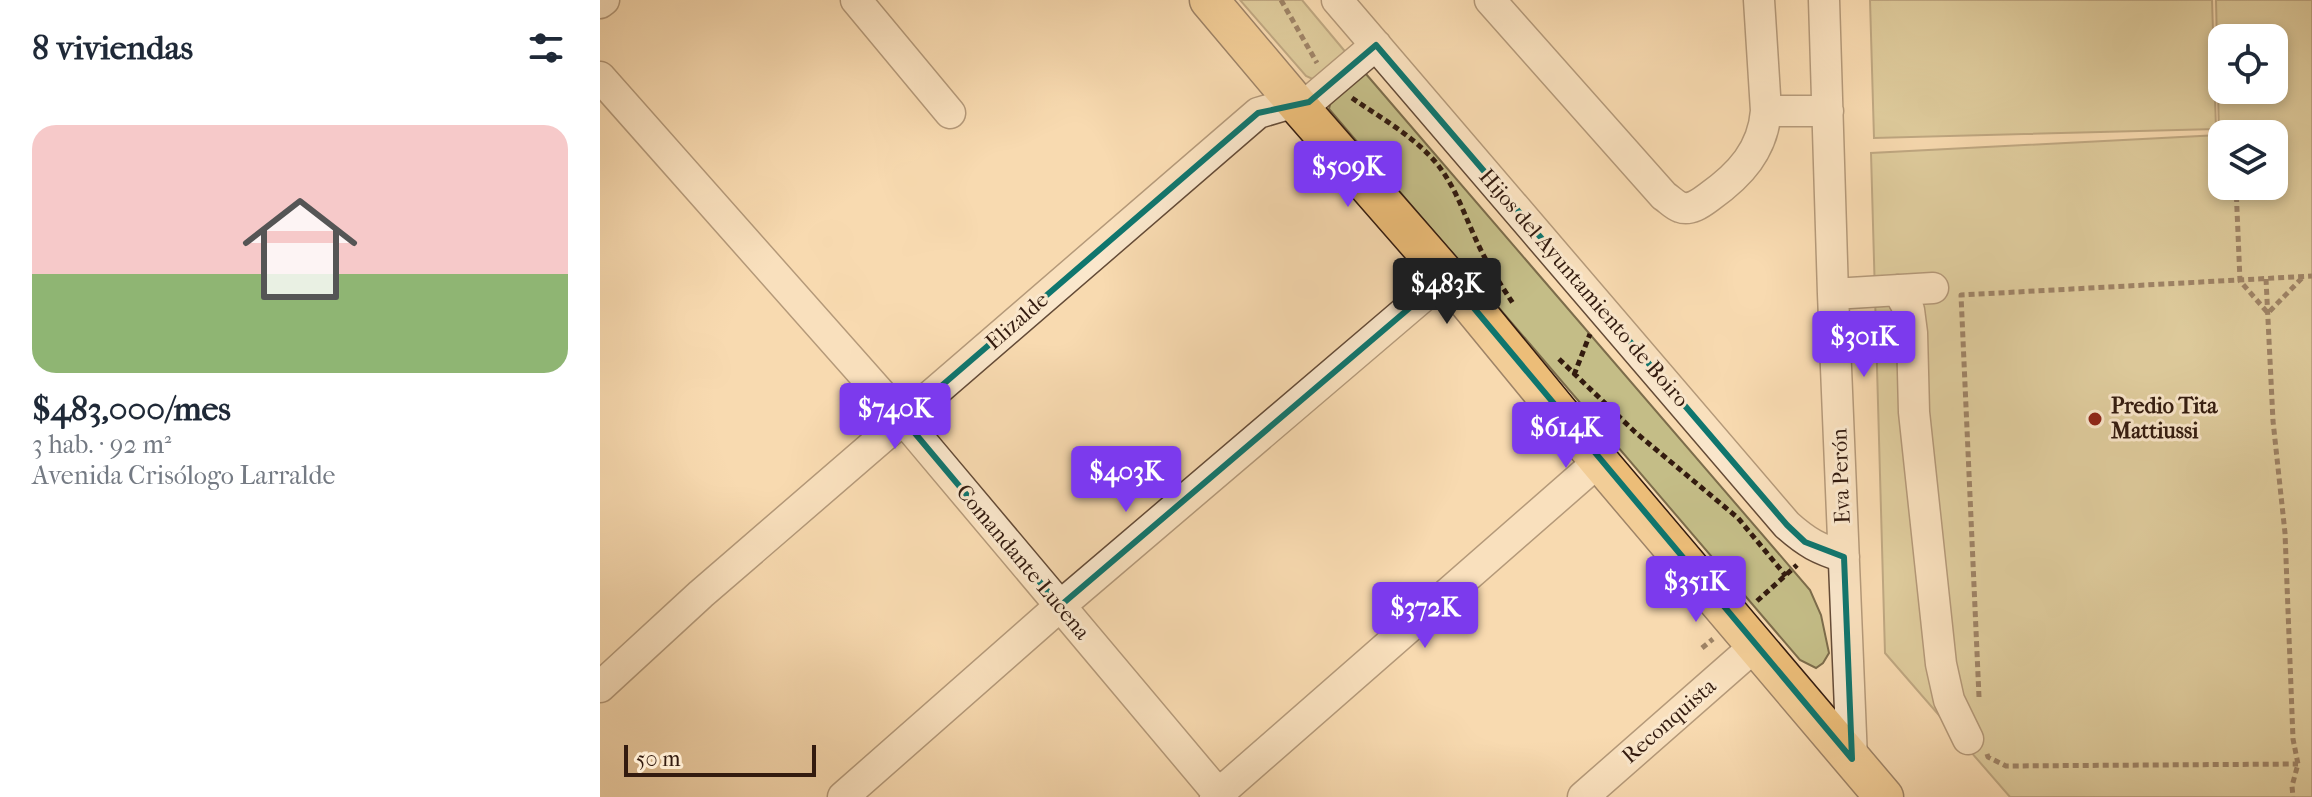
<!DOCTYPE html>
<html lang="es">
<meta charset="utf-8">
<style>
body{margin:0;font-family:"IM FELL French Canon",serif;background:#f6f6f7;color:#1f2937;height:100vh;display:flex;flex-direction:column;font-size:30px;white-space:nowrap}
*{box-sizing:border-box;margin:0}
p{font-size:26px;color:#747a83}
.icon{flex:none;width:44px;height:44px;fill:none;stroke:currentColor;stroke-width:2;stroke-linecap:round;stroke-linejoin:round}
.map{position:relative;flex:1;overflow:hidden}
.drawer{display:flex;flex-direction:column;background:#fff;width:600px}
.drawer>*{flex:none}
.controls{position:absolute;left:1608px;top:24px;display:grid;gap:16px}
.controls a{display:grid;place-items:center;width:80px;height:80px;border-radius:16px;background:#fff;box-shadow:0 4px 12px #0003;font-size:40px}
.scale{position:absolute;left:24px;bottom:20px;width:192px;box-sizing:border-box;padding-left:8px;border:4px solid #331b0f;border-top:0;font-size:22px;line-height:28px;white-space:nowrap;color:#331b0f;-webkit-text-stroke:6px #fae7cc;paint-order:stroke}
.price{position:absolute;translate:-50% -68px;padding:0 18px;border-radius:8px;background:#7c3aed;color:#fff;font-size:26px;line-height:52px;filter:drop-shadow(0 2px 4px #0008)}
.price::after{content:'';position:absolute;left:50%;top:48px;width:24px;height:18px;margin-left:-12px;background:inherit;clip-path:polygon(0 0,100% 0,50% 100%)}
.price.on{background:#222;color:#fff}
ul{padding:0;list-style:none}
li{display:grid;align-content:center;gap:16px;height:424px;padding:0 32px}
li+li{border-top:2px solid #e0e1e3}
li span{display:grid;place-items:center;height:248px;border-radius:24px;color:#555}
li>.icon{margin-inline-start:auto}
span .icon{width:144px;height:144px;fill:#fffc;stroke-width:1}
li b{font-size:34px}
h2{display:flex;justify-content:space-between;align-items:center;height:96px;padding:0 32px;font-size:34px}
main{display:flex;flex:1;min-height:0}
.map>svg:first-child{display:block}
</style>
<main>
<section class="drawer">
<h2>8 viviendas<svg class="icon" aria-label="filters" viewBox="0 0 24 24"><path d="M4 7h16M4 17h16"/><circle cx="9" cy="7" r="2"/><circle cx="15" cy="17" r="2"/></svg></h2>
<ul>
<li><span style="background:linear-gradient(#f6c9c9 60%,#8fb573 0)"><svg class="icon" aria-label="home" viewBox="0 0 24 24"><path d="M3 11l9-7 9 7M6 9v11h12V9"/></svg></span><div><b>$483,000/mes</b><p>3 hab. · 92 m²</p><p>Avenida Crisólogo Larralde</p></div></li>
</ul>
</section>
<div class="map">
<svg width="1712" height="797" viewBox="0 0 1712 797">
<rect width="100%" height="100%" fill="#f8dab0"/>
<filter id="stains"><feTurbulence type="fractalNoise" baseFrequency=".0025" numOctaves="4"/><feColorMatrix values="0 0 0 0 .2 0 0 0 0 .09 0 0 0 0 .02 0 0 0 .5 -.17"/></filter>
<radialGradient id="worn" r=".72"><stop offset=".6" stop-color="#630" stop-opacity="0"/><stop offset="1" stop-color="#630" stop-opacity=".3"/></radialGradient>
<path fill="#c4bd87" stroke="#7c6c4b" stroke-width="2" fill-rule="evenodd" d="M640,0H702L748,55L717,81L706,76Z
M1270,0H1612L1616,129L1274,138Z
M1616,0H1712V797H1410L1285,653L1271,153L1619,135ZM1622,38H1674V90H1622ZM1622,134H1674V186H1622Z
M762,73L766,74L1210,590L1221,615L1229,653L1223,663L1216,668L1200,660L729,109L731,100Z"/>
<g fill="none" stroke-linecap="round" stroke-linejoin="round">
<g stroke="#644b37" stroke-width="33">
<path id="minor" d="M256,0L350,113
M737,0L1187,525C1207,543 1219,549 1244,557
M890,0L1064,196C1069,199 1074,205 1080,207C1090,211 1101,203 1109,197C1140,175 1163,150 1166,111L1159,0
M1224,0L1233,294L1252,759
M0,3L4,0
M0,77L303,419L621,797
M1166,111H1228
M1298,290L1309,310L1312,333L1314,412L1341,664L1349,700L1368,739
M1233,294L1333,288
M0,687L101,594L658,113L695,102H709L776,45
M243,797L460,606L847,276
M615,797L999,461
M983,797L1155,646"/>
</g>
<g stroke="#331b0f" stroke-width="41">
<path id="major" d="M609,0L695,102L847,276L999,461L1284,797"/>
</g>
<path stroke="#331b0f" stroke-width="5" stroke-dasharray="6 4" stroke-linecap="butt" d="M681,0L717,63
M752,98C778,116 808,133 830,156C854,181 863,212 877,242C887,264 901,285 914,305
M1636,186L1640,281L1668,313L1703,277
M1666,279L1673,421L1685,533L1693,739L1698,764L1692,786L1693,797
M959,359L1035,432L1138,518L1186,576
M974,375L990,334
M1157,601L1197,565
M1102,648L1113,639
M1379,697L1361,295L1712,276
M1387,754L1388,757L1406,766L1698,764"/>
<use href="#minor" stroke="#fae7cc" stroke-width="30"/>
<use href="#major" stroke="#ecbd78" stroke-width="38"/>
</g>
<path d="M0 0H1712V797H0ZM776,45L1187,525L1205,542L1244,557L1252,759L847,276L460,606L303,419L658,113L709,102Z" fill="#f8dab0" fill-opacity=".55" fill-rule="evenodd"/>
<path fill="none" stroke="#0f766e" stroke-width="6" stroke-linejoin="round" d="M776,45L1187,525L1205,542L1244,557L1252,759L847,276L460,606L303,419L658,113L709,102Z"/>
<circle fill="#8f2418" stroke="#fae7cc" stroke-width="3" cx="1495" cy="419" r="8"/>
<g text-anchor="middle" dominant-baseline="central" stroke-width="6" stroke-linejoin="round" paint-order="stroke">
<g font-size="22" fill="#331b0f" stroke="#fae7cc">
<text transform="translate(984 288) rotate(49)">Hijos del Ayuntamiento de Boiro</text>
<text transform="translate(417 321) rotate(-41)">Elizalde</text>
<text transform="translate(1241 476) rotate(-92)">Eva Perón</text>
<text transform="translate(423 562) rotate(50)">Comandante Lucena</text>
<text transform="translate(1069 721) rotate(-41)">Reconquista</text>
</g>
<g font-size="22" font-weight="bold" fill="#331b0f" stroke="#fae7cc" text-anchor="start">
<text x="1511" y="406">Predio Tita<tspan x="1511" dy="25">Mattiussi</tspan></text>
</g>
</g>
<rect width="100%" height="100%" filter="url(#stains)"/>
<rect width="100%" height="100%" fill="url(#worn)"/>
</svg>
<div class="controls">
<a><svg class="icon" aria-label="locate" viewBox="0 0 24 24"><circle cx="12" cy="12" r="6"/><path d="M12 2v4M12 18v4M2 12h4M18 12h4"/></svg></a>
<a><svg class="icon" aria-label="layers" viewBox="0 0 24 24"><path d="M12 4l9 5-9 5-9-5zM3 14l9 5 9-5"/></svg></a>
</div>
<div class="scale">50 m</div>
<b class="price" style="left:748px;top:209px">$509K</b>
<b class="price on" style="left:847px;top:326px">$483K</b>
<b class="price" style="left:1264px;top:379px">$301K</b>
<b class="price" style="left:295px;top:451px">$740K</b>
<b class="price" style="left:966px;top:470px">$614K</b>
<b class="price" style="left:526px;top:514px">$403K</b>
<b class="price" style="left:1096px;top:624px">$351K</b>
<b class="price" style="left:825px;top:650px">$372K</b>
</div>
</main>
